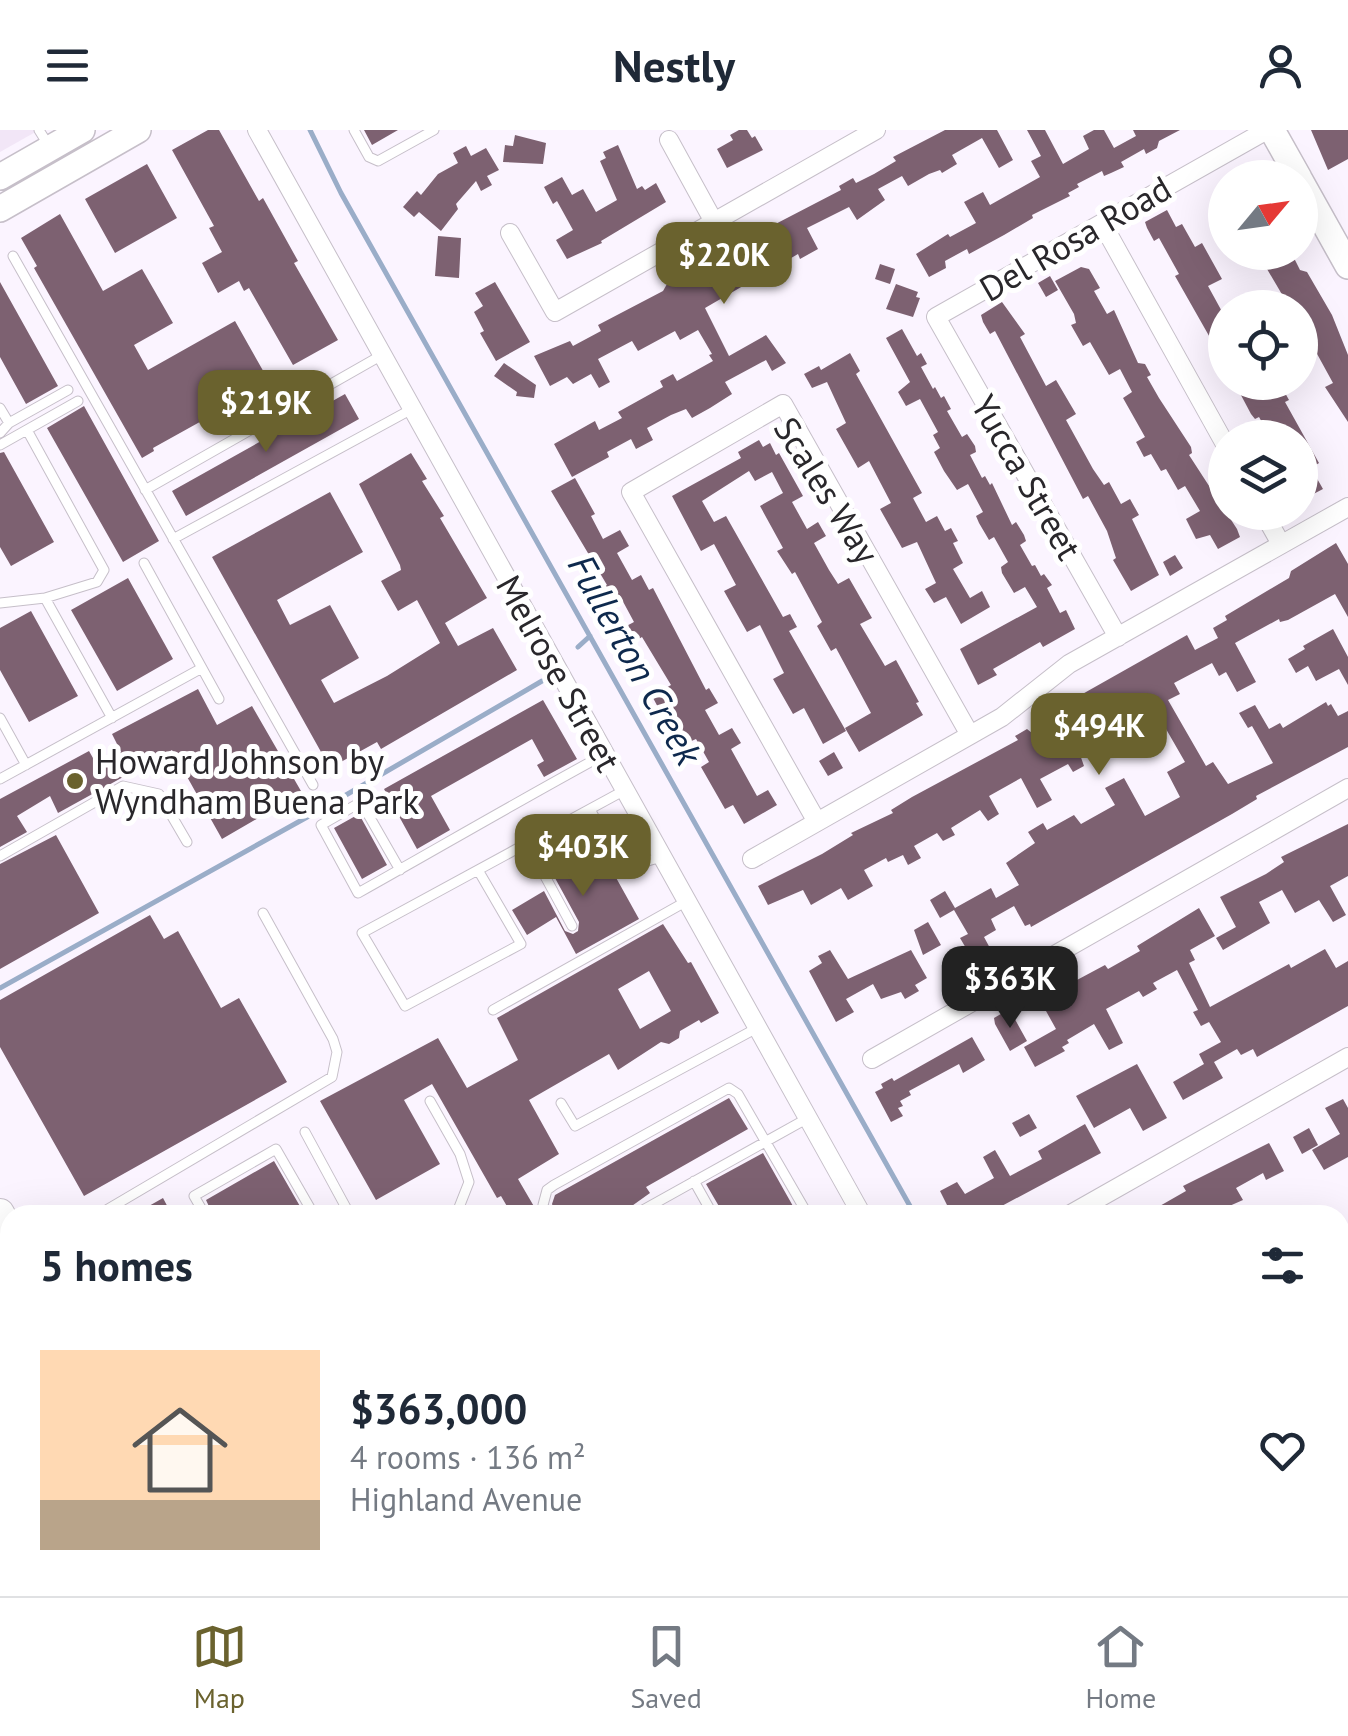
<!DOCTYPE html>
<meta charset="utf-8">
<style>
body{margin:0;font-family:"PT Sans",sans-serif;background:#f2f2f3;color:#1f2937;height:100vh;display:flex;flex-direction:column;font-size:38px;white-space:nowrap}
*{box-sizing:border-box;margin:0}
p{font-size:32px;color:#747a83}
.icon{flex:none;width:55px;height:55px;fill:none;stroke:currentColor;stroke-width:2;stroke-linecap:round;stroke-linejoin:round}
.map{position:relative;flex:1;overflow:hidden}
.sheet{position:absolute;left:0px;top:1075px;width:1350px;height:392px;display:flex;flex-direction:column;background:#fff;border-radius:30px 30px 0 0;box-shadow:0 10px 40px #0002}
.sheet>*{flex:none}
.needle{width:65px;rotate:61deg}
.controls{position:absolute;left:1208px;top:30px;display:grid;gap:20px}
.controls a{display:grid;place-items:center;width:110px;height:110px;border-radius:50%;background:#fff;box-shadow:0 10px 40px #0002;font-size:50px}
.price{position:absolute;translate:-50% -85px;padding:0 22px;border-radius:20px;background:#6a622e;color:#fff;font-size:32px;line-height:65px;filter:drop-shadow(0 2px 5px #0008)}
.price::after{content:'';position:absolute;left:50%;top:60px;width:30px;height:22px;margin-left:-15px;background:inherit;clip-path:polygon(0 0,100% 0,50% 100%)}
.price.on{background:#222;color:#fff}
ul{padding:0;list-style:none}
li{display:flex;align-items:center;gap:30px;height:250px;padding:0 40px}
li+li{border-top:2px solid #e0e1e3}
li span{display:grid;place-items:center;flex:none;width:280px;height:200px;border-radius:0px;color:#555}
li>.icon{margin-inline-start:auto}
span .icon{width:120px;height:120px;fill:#fffc;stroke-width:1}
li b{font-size:42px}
h2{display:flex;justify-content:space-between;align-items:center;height:120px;padding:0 40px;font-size:42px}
header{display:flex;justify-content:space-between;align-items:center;height:130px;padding:0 40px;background:#fff;font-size:45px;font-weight:600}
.tabs{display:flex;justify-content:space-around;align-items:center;height:140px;border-top:2px solid #e0e1e3;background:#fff;font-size:28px;color:#747a83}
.tabs a{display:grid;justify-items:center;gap:5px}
.tabs .on{color:#6a622e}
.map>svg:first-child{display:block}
</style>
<header><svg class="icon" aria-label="menu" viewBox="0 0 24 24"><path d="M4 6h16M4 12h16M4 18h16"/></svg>Nestly<svg class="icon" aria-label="person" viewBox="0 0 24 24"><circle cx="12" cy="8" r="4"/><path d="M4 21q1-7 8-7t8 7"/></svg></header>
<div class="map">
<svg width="1348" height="1466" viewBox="0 0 1348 1466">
<rect width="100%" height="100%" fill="#fbf4ff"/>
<path fill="#f2e6f7" d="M0,0H39L0,22Z"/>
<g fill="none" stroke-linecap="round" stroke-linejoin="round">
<path stroke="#9aadc8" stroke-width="5" d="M310,0L341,63L915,1085
M578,517L590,506
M0,858L327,676L542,551
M1124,1458L1129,1466"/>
</g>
<path fill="#7d6171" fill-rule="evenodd" d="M208,0H219L259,71L263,68L298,131L294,133L338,210L293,235L249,158L244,161L239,151L218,163L202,133L222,122L209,98L214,96L172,20Z
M364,0H398L372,15Z
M739,0H747L752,8L755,6L763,20L727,38L717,19L733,10L730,5Z
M945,0H997L1013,30L999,38L982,8L952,25L957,34L942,43L940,40L929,44L908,56L902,46L878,59L885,70L857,90L849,77L807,98L818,119L800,129L798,124L705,178L729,226L766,205L786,233L772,241L766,230L751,238L725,252L732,264L710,278L692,288L686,279L671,285L647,298L653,310L636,319L631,309L607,322L609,327L572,347L554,314L595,291L599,300L622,288L618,282L663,257L660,251L673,244L677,251L713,231L709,225L712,224L698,200L680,210L675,201L638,221L632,211L598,229L610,252L599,258L591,244L573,254L567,247L550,256L534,226L570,211L573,216L601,201L598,195L663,161L667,154L743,115L741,112L841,60L839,56L853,48L856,53L874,44L896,31L893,27Z
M1027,0H1045L1063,34L1089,19L1083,6L1094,0H1104L1114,18L1136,6L1133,0H1180L1159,11L1157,18L1146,24L1144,19L1121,32L1124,37L1111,43L1104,46L1102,41L1077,54L1079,57L1068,63L1070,66L1032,85L1033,88L1004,105L969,124L967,119L945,131L946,138L929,147L916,124L948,104L950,107L976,93L964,72L983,62L990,75L1040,47L1031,31L1041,26Z
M1311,0H1348V29L1328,40Z
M515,5L546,13L543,34L503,32L505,15L513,16Z
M618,15L637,59L642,56L645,60L656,53L666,72L601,111L602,113L567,129L556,110L573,100L557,71L553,74L544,57L562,47L572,65L583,59L596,82L617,70L600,31L606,28L603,22Z
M466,16L471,26L486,18L499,40L487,46L492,55L481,61L476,51L456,74L458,79L441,101L419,82L414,87L403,77L417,61L421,65L438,44L458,33L453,23Z
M147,34L177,88L115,123L85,69Z
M1167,80L1176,97L1182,94L1195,117L1202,113L1222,149L1208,156L1225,187V234L1175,146L1179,144L1159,108L1154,111L1147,98L1145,92Z
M60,84L103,161L142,139L173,193L134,215L148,240L235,191L270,253L153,318L154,321L142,328L34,138L37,136L21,108Z
M438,106L461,108L459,148L435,146Z
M1257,122H1291L1300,140L1307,142L1332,185L1348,225V292L1325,257L1333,253L1316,222L1300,230V216L1308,212L1300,199V178H1290Z
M880,134L895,139L890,154L875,149Z
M1081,137L1089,139L1100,158L1094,161L1107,184L1114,180L1138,233L1145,234L1151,245L1147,247L1159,268L1191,317L1192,323L1189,325L1237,399L1240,407L1218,419L1210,405L1196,409L1186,389L1200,381L1185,356L1178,360L1166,339L1161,341L1151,324L1144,327L1136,312L1145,307L1123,268L1132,262L1120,239L1109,245L1090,212L1083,216L1071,195L1076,193L1074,184L1055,151Z
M1050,146L1058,160L1046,167L1038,153Z
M0,152L58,256L26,274L0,227Z
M495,152L530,212L496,231L480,203L484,201L474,182L483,176L475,163Z
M896,154L918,162L916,167L920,168L913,187L886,179Z
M1002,172L1025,204L1020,207L1046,256L1056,250L1076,284L1066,290L1093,339L1104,355L1109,352L1121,374L1130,369L1139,385L1132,389L1159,445L1131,461L1113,430L1116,428L1107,401L1088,366L1083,369L995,201L990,204L983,192L981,185Z
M902,199L917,226L921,223L927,234L921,237L933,259L935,257L941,268L944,266L951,279L947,281L962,307L967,304L975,316L976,322L970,325L982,348L985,346L990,355L992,353L1012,395L1016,392L1024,405L1026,411L1020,415L1032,436L1035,435L1041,446L1044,444L1052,455L1047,458L1060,483L1066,480L1075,499L1043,517L1040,512L993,539L997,545L978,555L960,519L1037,477L1025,457L1014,463L1002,443L1001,437L1008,432L994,407L989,410L979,393L976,386L983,382L968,354L957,360L944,341L934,322L940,318L933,305L938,302L920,269L906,276L898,262L910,252L886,208Z
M850,223L860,241L856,244L922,363L913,368L926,392L937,386L945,401L951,398L958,411L953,413L963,433L953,439L970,468L982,461L990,477L961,494L946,467L934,473L925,459L936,453L917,412L902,418L880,379L891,373L869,331L858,338L836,299L846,293L827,252L812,258L804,244L819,236L821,240Z
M504,233L536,255L534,268L516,266L517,262L494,246Z
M1234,252H1279L1289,270L1285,272L1319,333L1311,338L1323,359L1300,371V308H1271L1259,287L1255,289L1251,284Z
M345,264L359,289L186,386L172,361Z
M84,276L159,411L123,432L47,298Z
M759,310L763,317L770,313L776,325L779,323L803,366L792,372L807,399L818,392L826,406L814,413L829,440L838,454L849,448L872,488L860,494L885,536L896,530L919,572L916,573L923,585L859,622L845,598L871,583L836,518L831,521L817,496L822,492L795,442L792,444L777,421L783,418L760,376L783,363L772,342L755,351L749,341L702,371L714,392L726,386L783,487L790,484L797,497L789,501L846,601L823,614L804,578L793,584L773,549L784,543L760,495L747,502L724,461L736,455L714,414L701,421L672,366L741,328L738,322Z
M4,322L54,412L11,436L0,417V323Z
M411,323L427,349L422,351L444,386L440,388L487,468L445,493L458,516L493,498L517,540L381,619L377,612L330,638L212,427L330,362L363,422L277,470L290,495L330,475L359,528L321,550L334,573L387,546L440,513L417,470L398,481L381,451L401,440L400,435L359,354Z
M575,348L595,384L591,386L603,409L620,400L629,416L617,423L632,450L641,445L649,460L653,458L706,560L709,558L718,573L705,580L719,605L732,598L741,613L731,619L757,666L768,660L777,675L744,694L733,675L725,679L701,637L709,632L696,609L687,613L667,577L660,581L652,566L671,555L642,507L624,518L615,502L634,492L620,466L601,477L593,463L607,455L551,361Z
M1336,413L1348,434V487L1335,464L1288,490L1280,492L1279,489L1235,513L1256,552L1237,562L1226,542L1219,546L1212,533L1174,553L1180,564L1168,570L1206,636L1213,632L1228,654L1273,633L1252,596L1248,598L1239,583L1255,575L1269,599L1280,593L1283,598L1326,572L1328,576L1331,574L1338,586L1348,581V617L1256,666L1257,669L1232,684L1031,797L1030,794L1025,796L1014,776L991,789L996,800L984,807L991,820L973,830L960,808L968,804L954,780L940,788L930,770L945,761L955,778L991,758L996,768L1019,755L1006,733L1035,713L1028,702L1043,693L1047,700L1074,685L1081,694L1115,675L1105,658L1124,648L1145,686L1180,667L1167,642L1185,632L1166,599L1148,609L1136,586L1124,593L1123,590L1077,616L1084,636L1073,642L1068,634L1040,649L1052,670L1037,678L1021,648L989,666L999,684L988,691L980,680L951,698L955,705L943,711L937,703L914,716L921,728L908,735L903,725L888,732L886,728L864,740L873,756L848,770L841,758L811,775L803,760L768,775L758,756L822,724L853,705L851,703L893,683L891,680L912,667L1018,610L1015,606L1027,599L1032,603L1068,584L1063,575L1187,505L1195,520L1218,508L1213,498L1227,490L1225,486L1289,448L1291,441Z
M1175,425L1183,438L1170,446L1163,432Z
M128,448L173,529L117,561L71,480Z
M31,481L78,566L29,592L0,540V498Z
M1333,499L1348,527V555L1339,539L1316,551L1308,536L1296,543L1288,529L1305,519L1303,516Z
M198,559L217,595L252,576L305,668L289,677L286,672L222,709L172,620L58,683L50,666L17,686L27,702L0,717V669L89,621L97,635L121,622L112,604Z
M543,570L577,629L544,647L537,635L544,631L532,609L431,666L450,700L417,719L384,659Z
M834,622L843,638L828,646L819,631Z
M359,684L387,735L362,749L334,698Z
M1348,694V746L1330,756L1346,785L1333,792L1319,770L1295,783L1282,760L1259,772L1270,793L1223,820L1216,808L1236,797L1220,767L1266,744L1284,732L1281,727Z
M56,705L99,783L0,839V734Z
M597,710L613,733L609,735L639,789L576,824L556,787L527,805L512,780L544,761L565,801L573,804L578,801L579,792L549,737Z
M1199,778L1215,806L1190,820L1195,830L1189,833L1210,877L1289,834L1291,838L1325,819L1336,838L1348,831V876L1257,927L1253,919L1241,925L1237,919L1214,932L1223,948L1183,970L1173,952L1204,934L1199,924L1221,912L1209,892L1201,896L1193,882L1198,880L1177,840L1153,853L1157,859L1143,867L1139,861L1106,879L1123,913L1109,920L1094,894L1067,910L1069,913L1062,917L1065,921L1035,937L1024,917L1056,899L1046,881L1068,869L1062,858L1105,835L1108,839L1140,821L1137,816Z
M150,785L164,809L178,801L221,878L239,868L287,952L84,1066L0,917V870Z
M928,792L941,815L923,825L914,800Z
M663,794L688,833L691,832L719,883L701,893L699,890L680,901L679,908L669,914L661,912L618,940L609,924L529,970L559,1024L518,1049L539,1085H512L501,1066L497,1068L432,954L404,970L440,1034L376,1070L320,971L438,908L467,958L518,930L497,888ZM649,841L671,881L640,899L618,859Z
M830,820L848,849L911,820L927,848L915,855L919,861L905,869L901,862L881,869L873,854L846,869L854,882L836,892L809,841L822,833L818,826Z
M1006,881L1008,886L1012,884L1027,911L1010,921L995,894L994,888Z
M972,907L985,930L963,943L959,934L909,961L911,965L900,971L903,976L898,978L903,986L891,992L875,962L883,958L881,954L892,948L894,951Z
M1137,934L1167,988L1143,1001L1130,978L1094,998L1076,966Z
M729,968L748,999L646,1057L650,1063L629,1078L626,1085H556L552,1074L555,1065Z
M1343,969L1348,978V1027L1324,1040L1312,1020L1340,1004L1325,978Z
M1029,984L1037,998L1020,1007L1012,993Z
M1085,994L1101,1023L985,1085H952L940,1061L957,1052L965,1064L994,1048L983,1027L995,1020L1010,1046L1042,1029L1038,1021Z
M1309,998L1318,1015L1302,1024L1293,1007Z
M1269,1013L1284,1041L1266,1050L1263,1043L1236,1058L1243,1070L1209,1085H1144L1186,1061L1183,1056Z
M763,1023L798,1085H724L706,1054Z
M274,1031L305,1085H213L206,1070Z
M163,1068L172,1085H133Z"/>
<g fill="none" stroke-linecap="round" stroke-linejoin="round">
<g stroke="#c6bfc9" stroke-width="11">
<path id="lane" d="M39,0L49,16
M354,0L369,27L378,31L434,0
M13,126L313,655
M0,278L9,293
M0,303L9,293L68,260
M0,315L78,271
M145,360L382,225
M173,409L412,279
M144,433L219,569
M45,468L112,588
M0,473L45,468L97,452L104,440L27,300
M0,588L26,635
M0,649L202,538
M590,679L605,707
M527,713L572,796
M609,714L630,736L662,727
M0,726L123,656L159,664L187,712
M400,740L361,672L321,695L358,763C440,717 522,669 605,624
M478,740L521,814L405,876L362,803L625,660
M493,880L687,771
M430,971L460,1024L469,1052L456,1085
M561,973L575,996L757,898
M305,1002L350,1085
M694,1051L713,1085
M98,1085L332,947L337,922L333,909L263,783
M205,1085L194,1066L276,1019L314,1085
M548,1085L543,1075L547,1060L554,1055L729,958L738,964L808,1085
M634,1085L808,988
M292,1458L297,1466
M694,1458L699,1466
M934,1458L938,1466
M163,1466L184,1458
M615,1466L630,1458
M976,1466L991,1458"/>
</g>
<g stroke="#c6bfc9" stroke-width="20">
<path id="street" d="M257,0L862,1085
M669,10L714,92
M1102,93L1225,314
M510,103L555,182L876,0
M1263,382L1281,414
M1118,507L936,187L1267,0
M817,692L631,362L783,274L970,605
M752,729L1002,587L1069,534L1348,377
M872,929L1348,658
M1069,1085L1348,927
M0,1142L10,1136
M1340,1202L1348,1198
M1072,1458L1076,1466"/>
</g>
<g stroke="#c6bfc9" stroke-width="28">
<path id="secondary" d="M1272,0L1299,48
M0,47L82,0
M1300,50L1348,136
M0,79L138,0
M1346,1466L1348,1465"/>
</g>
<g stroke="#c6bfc9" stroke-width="30">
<path id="primary" d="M0,1083L10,1101
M210,1458L215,1466"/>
</g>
<use href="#lane" stroke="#fff" stroke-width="9"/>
<use href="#street" stroke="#fff" stroke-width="18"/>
<use href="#secondary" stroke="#fff" stroke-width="25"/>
<use href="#primary" stroke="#fff" stroke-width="28"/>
</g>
<circle fill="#6a622e" stroke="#fff" stroke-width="4" cx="75" cy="651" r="10"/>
<g text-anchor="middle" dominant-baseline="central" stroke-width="10" stroke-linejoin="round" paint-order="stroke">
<g font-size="35" fill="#29272b" stroke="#fff">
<text transform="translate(1075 108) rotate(-30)">Del Rosa Road</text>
<text transform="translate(1027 347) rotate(60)">Yucca Street</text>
<text transform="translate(827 360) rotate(58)">Scales Way</text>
<text transform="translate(559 543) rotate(61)">Melrose Street</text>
</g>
<g font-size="35" fill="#29272b" stroke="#fff" text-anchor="start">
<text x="95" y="631">Howard Johnson by<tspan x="95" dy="40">Wyndham Buena Park</tspan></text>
</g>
<g font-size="38" font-style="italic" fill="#0e294d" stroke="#fff">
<text transform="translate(636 529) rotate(61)">Fullerton Creek</text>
</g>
</g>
</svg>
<div class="controls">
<a><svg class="needle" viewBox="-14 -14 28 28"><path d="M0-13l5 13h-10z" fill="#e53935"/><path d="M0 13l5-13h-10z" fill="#747a83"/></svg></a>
<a><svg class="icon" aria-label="locate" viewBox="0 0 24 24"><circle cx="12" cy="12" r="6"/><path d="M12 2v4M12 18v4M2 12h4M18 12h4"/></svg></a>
<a><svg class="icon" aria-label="layers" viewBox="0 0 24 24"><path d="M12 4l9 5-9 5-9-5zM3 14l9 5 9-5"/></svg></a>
</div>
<b class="price" style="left:724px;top:177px">$220K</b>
<b class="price" style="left:266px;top:325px">$219K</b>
<b class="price" style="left:1099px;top:648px">$494K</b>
<b class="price" style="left:583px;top:769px">$403K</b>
<b class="price on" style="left:1010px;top:901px">$363K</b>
<section class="sheet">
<h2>5 homes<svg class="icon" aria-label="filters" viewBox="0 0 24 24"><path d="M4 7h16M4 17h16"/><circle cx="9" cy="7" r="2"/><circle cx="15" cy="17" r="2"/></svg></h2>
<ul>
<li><span style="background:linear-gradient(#ffd9b3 75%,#b9a48a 0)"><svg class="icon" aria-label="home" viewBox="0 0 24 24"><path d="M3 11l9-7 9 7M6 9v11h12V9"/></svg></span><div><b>$363,000</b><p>4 rooms · 136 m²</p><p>Highland Avenue</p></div><svg class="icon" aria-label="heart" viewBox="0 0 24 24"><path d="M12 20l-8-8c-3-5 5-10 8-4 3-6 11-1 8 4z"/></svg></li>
</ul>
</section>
</div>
<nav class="tabs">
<a class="on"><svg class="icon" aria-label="map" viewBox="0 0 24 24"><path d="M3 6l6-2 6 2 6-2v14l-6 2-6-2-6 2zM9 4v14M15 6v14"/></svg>Map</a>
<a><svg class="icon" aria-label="saved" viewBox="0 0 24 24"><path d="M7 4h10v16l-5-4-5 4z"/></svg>Saved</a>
<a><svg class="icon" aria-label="home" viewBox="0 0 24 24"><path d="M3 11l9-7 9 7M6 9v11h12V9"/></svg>Home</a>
</nav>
